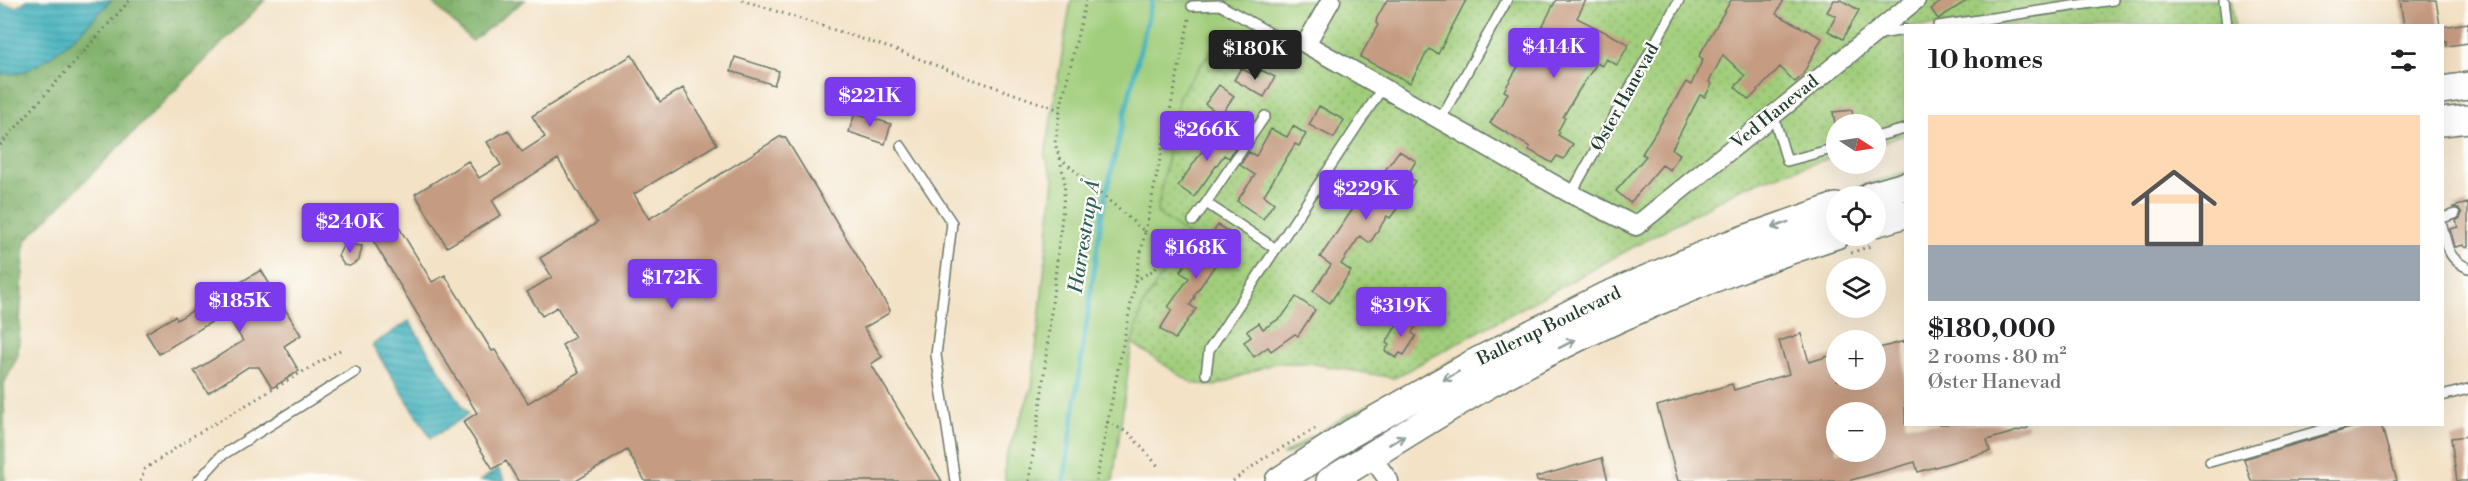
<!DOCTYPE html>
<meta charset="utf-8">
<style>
body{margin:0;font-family:"Libre Bodoni",serif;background:#f2f2f2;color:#202124;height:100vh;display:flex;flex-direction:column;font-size:22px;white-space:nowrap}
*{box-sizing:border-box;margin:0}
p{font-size:20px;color:#757577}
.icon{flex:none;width:33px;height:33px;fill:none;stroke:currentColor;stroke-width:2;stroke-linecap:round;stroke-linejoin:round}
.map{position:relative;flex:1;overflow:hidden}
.details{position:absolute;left:1904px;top:24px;width:540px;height:402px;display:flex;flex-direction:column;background:#fff;border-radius:0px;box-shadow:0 6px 24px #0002}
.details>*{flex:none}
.needle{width:39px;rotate:102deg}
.buttons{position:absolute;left:1826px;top:114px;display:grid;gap:12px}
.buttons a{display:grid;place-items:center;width:60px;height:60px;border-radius:50%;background:#fff;box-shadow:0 6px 24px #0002;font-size:30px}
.price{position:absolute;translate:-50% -51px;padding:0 14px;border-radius:6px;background:#7c3aed;color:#fff;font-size:20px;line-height:39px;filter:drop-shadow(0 2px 3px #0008)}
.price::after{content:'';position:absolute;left:50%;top:36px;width:18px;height:14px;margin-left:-9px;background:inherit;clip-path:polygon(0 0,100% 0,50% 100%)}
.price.selected{background:#222;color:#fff}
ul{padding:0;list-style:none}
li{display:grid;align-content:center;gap:12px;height:318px;padding:0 24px}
li span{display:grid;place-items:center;height:186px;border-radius:0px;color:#555}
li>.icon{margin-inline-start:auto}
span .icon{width:108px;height:108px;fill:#fffc;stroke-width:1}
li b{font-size:26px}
h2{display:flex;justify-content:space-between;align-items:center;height:72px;padding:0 24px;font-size:26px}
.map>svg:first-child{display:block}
</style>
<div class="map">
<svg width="2468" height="481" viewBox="0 0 2468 481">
<defs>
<pattern id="forest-crowns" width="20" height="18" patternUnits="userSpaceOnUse" patternTransform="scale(1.5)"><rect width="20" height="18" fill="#80b16b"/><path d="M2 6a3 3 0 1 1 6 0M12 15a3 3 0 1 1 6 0" fill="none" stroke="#689159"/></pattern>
<pattern id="garden-dots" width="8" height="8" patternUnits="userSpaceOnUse" patternTransform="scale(1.5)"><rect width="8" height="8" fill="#a1ce7b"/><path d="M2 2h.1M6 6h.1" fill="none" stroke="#83a866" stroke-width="1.8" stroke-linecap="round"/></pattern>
<pattern id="water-rules" width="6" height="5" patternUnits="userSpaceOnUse" patternTransform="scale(1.5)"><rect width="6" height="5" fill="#43b2be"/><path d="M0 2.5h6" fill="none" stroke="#37929b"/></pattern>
</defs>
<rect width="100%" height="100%" fill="#fdfcf7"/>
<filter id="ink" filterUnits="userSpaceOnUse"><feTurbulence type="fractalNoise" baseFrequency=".0167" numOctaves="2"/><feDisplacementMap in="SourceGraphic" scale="12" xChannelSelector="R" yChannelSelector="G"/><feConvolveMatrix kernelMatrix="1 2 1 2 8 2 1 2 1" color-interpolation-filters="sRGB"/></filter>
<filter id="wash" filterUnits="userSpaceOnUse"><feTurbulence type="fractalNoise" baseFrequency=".008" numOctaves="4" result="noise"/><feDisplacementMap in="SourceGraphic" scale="24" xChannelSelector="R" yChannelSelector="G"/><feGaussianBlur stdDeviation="1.35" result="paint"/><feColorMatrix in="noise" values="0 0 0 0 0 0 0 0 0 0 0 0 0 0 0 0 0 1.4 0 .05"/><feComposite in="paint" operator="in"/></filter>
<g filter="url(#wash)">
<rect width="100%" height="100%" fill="#f3e2c6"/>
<path fill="#a1ce7b" stroke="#608658" stroke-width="1.5" d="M1071,0H1312L1188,235L1143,305L1132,343L1113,481H1005V459L1032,387L1054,179L1045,156Z
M1905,172V178L1843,196L1347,419L1292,452L1282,455L1344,417L1397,391L1511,328L1597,286L1728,230L1809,202Z"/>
<path fill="url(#forest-crowns)" stroke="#507750" stroke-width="1.5" d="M111,0H265L25,241L18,355L4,384L5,481H0V74C7,74 17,75 23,72C52,61 91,23 111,0Z
M430,0H525L472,41Z"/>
<path fill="url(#garden-dots)" stroke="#608658" stroke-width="1.5" d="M1312,0H2231L2235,25L1905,26V135L1875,144V124H1836V156L1743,187L1394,378L1309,363H1274L1215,386L1207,385L1192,383L1132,343L1143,305L1188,235L1157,213L1179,96L1223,34L1278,61Z"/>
<path fill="url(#water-rules)" stroke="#317879" stroke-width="1.5" d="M27,0H111C91,23 52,61 23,72C17,75 7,74 0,74V4L17,7Z
M409,321L468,415L431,438L372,345Z
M498,469L505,481H480Z"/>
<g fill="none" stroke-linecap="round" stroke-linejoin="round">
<path stroke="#43b2be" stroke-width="5" d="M1064,481L1103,206L1152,0"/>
</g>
<g id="blocks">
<path fill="#c59b81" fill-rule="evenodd" d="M1387,0H1466L1438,54L1429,49L1410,83L1360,57L1378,25L1376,23L1377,18Z
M1556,0H1586L1577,18L1629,44L1617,65L1606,59L1602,66L1597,63L1579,90L1563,117L1565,118L1558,131L1560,132L1558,135L1573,144L1564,159L1557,156L1552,163L1529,150L1530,147L1490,123L1508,93L1504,91L1527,51L1529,52Z
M1731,0H1784L1776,14L1822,38L1802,76L1795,82L1780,67L1749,100L1735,87L1745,76L1723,55L1709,82L1712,84L1705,97L1700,95L1672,149L1680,154L1670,170L1662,165L1630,203L1616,191L1646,156L1642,154L1686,82L1691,85L1703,59L1699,56Z
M1834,0H1841L1859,10L1843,39L1828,31L1836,16L1827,12Z
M1944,0H1968L1938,19L1931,9Z
M2400,0H2436L2440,26H2404Z
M2468,23V43L2447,46V41L2442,42V27Z
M632,55L660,102L683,88L717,144L634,194L649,219L781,136L782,138L785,137L890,310L889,313L864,328L882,357L871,364L942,481H645L627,450L576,481H518L506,461L493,469L463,422L477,413L363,224L388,209L432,282L445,275L492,351L495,350L528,403L579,372L562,345L575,337L557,307L542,316L527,292L552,277L540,258L597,223L558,159L492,200L501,215L447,247L415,194L468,161L479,178L501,165L487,142L508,130L522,152L545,137L532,116Z
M735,57L779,71L774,85L731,71Z
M1241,68L1257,77L1261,70L1275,77L1264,97L1234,80Z
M1219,85L1234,96L1221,115L1205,104Z
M1319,106L1344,120L1334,138L1309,125Z
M1852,110L1854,124H1835L1833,112Z
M855,113L891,124L885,144L849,132Z
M1293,126L1306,134L1299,146L1295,144L1264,195L1274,203L1263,219L1237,201L1255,175L1240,165L1249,152L1256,156L1271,129L1287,137Z
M1214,129L1237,145L1229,158L1224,155L1194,197L1178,186L1205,147L1203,146Z
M1399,151L1416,161L1407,176L1415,181L1403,201L1390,218L1387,216L1370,243L1360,236L1341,264L1351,271L1330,303L1313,291L1331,265L1320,257L1374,178L1378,180Z
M2468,203V247H2464V245L2455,247L2450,229L2458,227L2456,221L2460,218L2462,213L2459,209L2453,207Z
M1218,225L1235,236L1194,296L1195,297L1190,305L1196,309L1175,339L1160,329L1172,310L1168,307L1189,278L1180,272L1190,257L1195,259Z
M348,244L362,246L359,260L350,266L344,265L338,256L343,246Z
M261,270L301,335L284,346L299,371L272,388L259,367H248L208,393L194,371L243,341L226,313L159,354L146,333L175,316L177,320Z
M1296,297L1315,310L1298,336L1295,334L1271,351L1268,347L1254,357L1244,342L1251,337L1247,331L1259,323L1263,329L1282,317Z
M1402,316L1416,326L1412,333L1416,336L1404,355L1400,353L1396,358L1385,351L1389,345L1386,343Z
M1801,334L1809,362L1836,354V380H1875V349L1905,341V424H2028V428L1987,440L1990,451L1918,472L1915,462L1848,481H1678L1657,406L1732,384L1734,390L1789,374L1779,341ZM1836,412H1875V452H1836Z
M2365,424H2381L2397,481H2251L2244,459Z
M2468,436V481H2457L2451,438Z
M1602,458L1608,481H1537L1536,477Z"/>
</g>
</g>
<g filter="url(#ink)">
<use href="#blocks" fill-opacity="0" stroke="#697767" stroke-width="1.5"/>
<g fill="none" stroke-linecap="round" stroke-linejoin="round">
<g stroke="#697767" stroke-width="12">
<path id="lane" d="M2224,0L2227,26
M1192,6L1220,5L1288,43L1306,44
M1938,26L2113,0
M1880,34L1905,30
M1773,114L1787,161L1836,148
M1265,116L1206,203L1276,249
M1440,120L1507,0
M1875,137L1905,129
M901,146L952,223L936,355L955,481
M1571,194L1679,0
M2442,218L2455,214
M1193,221L1206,203
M2442,226C2448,248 2447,258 2468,268
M1206,374L1209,350L1383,87
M2442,396L2468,389
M2210,462L2342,424
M198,481L221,456L355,372"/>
</g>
<g stroke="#697767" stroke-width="21">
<path id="street" d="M1331,0L1306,44L1571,194L1636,226L1916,0
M1371,456L1389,481"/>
</g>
<g stroke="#697767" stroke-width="30">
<path id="secondary" d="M2442,90L2468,86
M2442,122L2468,119
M1870,196L1905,186
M1875,223L1905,214
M1279,481L1350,434L1476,362L1599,299L1725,246L1836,207
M1330,481C1383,449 1435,415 1489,384C1595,324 1720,272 1836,235"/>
</g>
<path stroke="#697767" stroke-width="3" stroke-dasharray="1.5 4.5" stroke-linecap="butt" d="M742,0L896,50L969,78L1060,110
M1086,0L1060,110L1055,143L1059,157L1145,232L1096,481
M0,145L130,0
M1145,232L1189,19
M1851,253L1873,245
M1135,281L1155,269L1187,230
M1107,422L1129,433L1158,466
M140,481L145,469L195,435L340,350
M1029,481L1041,400L1062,216L1065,184L1060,158
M1233,481L1264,458L1318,427"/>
<use href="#lane" stroke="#fff" stroke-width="9"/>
<use href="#street" stroke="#fff" stroke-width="18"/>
<use href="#secondary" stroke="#fff" stroke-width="27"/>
</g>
<defs><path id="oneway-shaft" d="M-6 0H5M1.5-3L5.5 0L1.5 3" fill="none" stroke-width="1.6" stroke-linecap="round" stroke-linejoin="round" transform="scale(1.5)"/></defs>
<g stroke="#8f9e9a">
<use href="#oneway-shaft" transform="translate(1780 225) rotate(160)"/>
<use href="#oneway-shaft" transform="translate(1567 344) rotate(-27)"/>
<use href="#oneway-shaft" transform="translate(1451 376) rotate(150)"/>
<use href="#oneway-shaft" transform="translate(1397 440) rotate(-31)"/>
</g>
</g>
<g text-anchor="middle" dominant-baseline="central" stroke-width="4.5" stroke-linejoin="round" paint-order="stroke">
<g font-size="18" fill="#1f3d34" stroke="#fdfcf7">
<text transform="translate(1625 97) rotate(-61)">Øster Hanevad</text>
<text transform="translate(1775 112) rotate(-39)">Ved Hanevad</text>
<text transform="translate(1549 326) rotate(-26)">Ballerup Boulevard</text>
</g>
<g font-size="20" font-style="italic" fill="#2a605d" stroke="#fdfcf7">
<text transform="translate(1085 237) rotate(-81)">Harrestrup Å</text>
</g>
</g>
</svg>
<div class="buttons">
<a><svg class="needle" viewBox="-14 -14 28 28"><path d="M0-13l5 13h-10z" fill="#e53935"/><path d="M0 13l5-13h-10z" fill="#757577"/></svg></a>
<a><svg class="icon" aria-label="locate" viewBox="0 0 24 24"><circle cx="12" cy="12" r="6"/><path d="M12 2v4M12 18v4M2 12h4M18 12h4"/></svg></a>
<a><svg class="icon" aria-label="layers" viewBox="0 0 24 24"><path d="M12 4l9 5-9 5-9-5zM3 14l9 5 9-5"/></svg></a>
<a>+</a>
<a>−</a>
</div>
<b class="price" style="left:1554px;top:79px">$414K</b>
<b class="price selected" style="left:1255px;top:81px">$180K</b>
<b class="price" style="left:870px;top:128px">$221K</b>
<b class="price" style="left:1207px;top:162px">$266K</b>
<b class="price" style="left:1366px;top:221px">$229K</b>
<b class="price" style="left:350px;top:254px">$240K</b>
<b class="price" style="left:1196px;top:280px">$168K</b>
<b class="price" style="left:672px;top:310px">$172K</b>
<b class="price" style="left:240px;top:333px">$185K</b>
<b class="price" style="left:1401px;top:338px">$319K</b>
<section class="details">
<h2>10 homes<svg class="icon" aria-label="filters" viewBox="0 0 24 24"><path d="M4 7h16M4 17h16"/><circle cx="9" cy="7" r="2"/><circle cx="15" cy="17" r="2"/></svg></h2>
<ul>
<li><span style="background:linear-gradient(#ffd9b3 70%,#9aa5b1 0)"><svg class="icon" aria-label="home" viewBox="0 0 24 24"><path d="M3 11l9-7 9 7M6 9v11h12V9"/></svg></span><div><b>$180,000</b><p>2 rooms · 80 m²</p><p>Øster Hanevad</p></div></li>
</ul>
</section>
</div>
